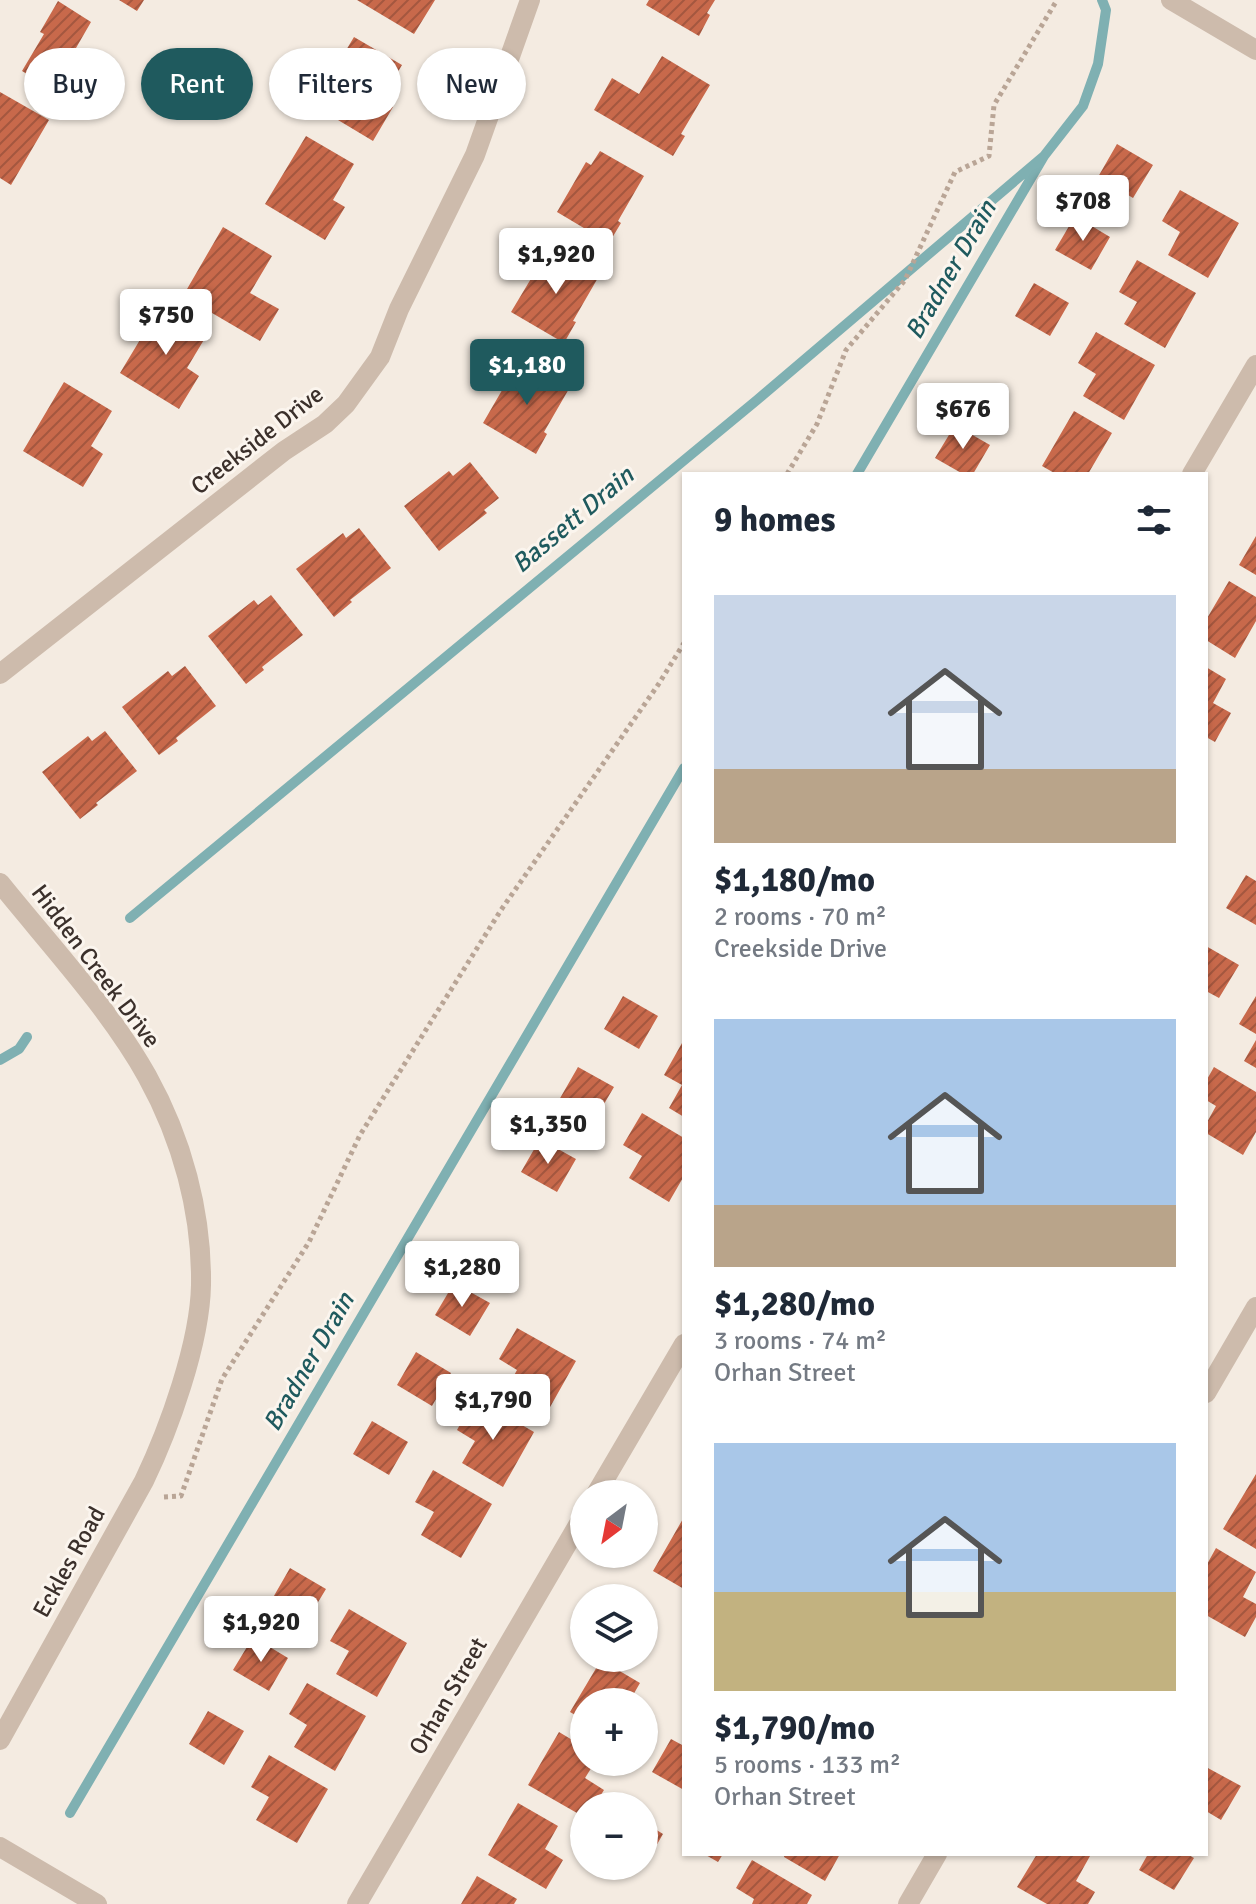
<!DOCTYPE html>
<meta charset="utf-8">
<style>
body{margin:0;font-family:Signika,sans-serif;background:#f6f6f7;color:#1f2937;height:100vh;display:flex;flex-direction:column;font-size:30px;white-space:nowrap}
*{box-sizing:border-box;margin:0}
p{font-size:26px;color:#747a83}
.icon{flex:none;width:44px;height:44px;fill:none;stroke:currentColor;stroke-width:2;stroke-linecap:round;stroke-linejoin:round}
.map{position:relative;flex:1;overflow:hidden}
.panel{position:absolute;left:682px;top:472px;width:526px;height:1384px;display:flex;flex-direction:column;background:#fff;border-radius:0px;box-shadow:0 2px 6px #0004}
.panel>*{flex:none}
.banner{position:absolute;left:24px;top:48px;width:538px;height:72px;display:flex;gap:16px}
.needle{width:52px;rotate:212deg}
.buttons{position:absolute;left:570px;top:1480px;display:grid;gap:16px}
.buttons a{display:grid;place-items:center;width:88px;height:88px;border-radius:50%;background:#fff;box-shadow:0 2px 6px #0004;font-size:40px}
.price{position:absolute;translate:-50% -68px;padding:0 18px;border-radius:8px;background:#fff;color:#222;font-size:26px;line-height:52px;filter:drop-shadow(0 2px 4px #0008)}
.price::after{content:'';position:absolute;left:50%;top:48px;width:24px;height:18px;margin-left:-12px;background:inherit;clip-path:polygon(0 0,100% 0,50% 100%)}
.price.selected{background:#1f5a5e;color:#fff}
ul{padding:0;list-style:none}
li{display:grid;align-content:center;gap:16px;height:424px;padding:0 32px}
li span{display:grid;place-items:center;height:248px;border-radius:0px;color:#555}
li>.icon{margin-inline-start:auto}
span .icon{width:144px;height:144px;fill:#fffc;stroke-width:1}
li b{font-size:34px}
h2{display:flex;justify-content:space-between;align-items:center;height:96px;padding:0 32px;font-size:34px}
.tag{padding:0 28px;border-radius:36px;background:#fff;box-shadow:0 2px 6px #0004;font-size:28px;line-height:72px}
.tag.selected{background:#1f5a5e;color:#fff}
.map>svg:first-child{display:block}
</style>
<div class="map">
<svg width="1256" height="1904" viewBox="0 0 1256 1904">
<defs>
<pattern id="building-hatch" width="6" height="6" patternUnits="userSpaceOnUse" patternTransform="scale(2)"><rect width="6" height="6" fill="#c8694b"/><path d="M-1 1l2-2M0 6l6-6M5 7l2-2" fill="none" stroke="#a4573f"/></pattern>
</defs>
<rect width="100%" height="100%" fill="#f4ebe1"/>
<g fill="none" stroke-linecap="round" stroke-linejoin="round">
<path stroke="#7fb0b2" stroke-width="10" d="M857,474L1044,156L1083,106L1098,64L1106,10L1102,0
M130,918L757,400L1044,156
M0,1060L19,1049L27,1037
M70,1813L684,768"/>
</g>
<path fill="url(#building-hatch)" d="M119,0H144L137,11Z
M357,0H435L414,34Z
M649,0H715L707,13L710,15L699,36L646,5Z
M58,1L91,22L76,48L100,63L76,103L22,71L44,34L40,32Z
M354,37L402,65L381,100L393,107L373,141L313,105Z
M662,56L710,85L681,134L685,136L673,156L594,110L612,78L639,94Z
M0,92L49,120L11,185L0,178Z
M306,136L354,164L333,200L345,207L325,240L265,204Z
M1117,144L1153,165L1133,198L1098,177Z
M600,151L644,176L618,221L621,223L609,243L557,212L586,162L591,165Z
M1180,190L1239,223L1208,278L1168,255L1180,232L1162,221Z
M1075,216L1110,237L1091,270L1055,250Z
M223,227L272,256L250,293L279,309L260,341L183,296Z
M555,251L599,276L573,321L576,322L564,343L511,312L541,262L546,265Z
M1137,260L1196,293L1165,348L1124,324L1137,302L1119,292Z
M1034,283L1069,303L1050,336L1015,316Z
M161,305L208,333L187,368L199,376L179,409L120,373Z
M1096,332L1155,365L1124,420L1083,396L1096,374L1078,363Z
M526,362L570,387L544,432L547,434L536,454L483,423L512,373L518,376Z
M64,382L112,411L91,446L103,454L83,487L23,451Z
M1074,411L1112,433L1088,474H1056L1042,466Z
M955,425L990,445L973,474H963L935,458Z
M470,462L499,498L484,510L487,513L439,551L404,506L449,471L453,476Z
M359,528L391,568L350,600L352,602L334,617L296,569L343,533L346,538Z
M1256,536V575L1239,565Z
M1229,581L1256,597V621L1235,658L1206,640V620Z
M271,595L303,635L262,667L264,670L246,684L208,636L254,600L258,605Z
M185,666L216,706L176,738L178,741L159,755L122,707L168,671L172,676Z
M1206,667L1226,679L1213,703L1231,713L1215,742L1206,737Z
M105,731L137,771L96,803L98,805L80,819L42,772L88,736L92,741Z
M1246,875L1256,881V925L1226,908Z
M1206,946L1239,965L1219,998L1206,991Z
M623,996L658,1016L639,1049L604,1029Z
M1256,996V1034L1239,1024Z
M1256,1040V1068L1244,1061Z
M682,1043L684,1045V1117L669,1108L682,1085L664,1075Z
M578,1067L614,1087L594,1121L559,1100Z
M1214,1067L1256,1092V1132L1243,1155L1206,1133V1124L1216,1106L1206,1100V1081Z
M642,1113L684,1138V1176L669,1202L629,1178L642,1156L623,1145Z
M540,1139L576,1159L557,1192L521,1172Z
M454,1283L490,1303L470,1336L435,1315Z
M517,1328L576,1361L545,1416L505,1392L517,1370L499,1359Z
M416,1352L451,1373L432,1406L397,1385Z
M475,1398L534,1432L503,1487L462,1463L475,1441L457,1430Z
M372,1421L408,1442L389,1475L353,1454Z
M433,1470L492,1504L461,1558L421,1535L434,1512L415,1502Z
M1256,1474V1549L1223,1529Z
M684,1517V1589L653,1571Z
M1216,1548L1256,1572L1243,1597L1256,1604V1617L1245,1637L1206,1615V1566Z
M290,1568L326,1589L306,1622L271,1601Z
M349,1609L407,1643L377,1697L336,1674L349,1651L330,1641Z
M253,1637L288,1658L269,1691L233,1670Z
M601,1660L640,1683L629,1702H584V1720L570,1712Z
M307,1683L366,1716L335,1771L294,1747L307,1725L289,1714Z
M208,1711L244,1731L224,1765L189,1744Z
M559,1732L584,1747V1762H595L585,1778L604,1790L594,1806H584V1817L528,1785Z
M671,1739L684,1746V1790L652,1772Z
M269,1755L328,1789L297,1843L256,1820L269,1797L251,1787Z
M1206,1767L1241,1786L1221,1820L1206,1811Z
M518,1803L558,1826L545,1849L563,1860L546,1889L488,1855Z
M644,1822L663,1834L644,1867Z
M704,1854H723L718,1862Z
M785,1854H840L825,1881L784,1857Z
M1037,1854H1086L1090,1856L1076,1881L1095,1892L1088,1904H1047L1017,1887Z
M1148,1854H1187L1194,1858L1174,1890L1139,1870Z
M752,1860L812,1895L807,1904H752L754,1899L736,1888Z
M477,1876L517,1899L514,1904H461Z"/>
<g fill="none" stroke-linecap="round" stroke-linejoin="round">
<path stroke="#b9a596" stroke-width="5" stroke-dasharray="4 4" stroke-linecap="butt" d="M787,474L817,424L846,350L905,280L955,172L989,156L994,105L1057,0
M164,1497L181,1496L222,1379L309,1242L360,1135L501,910L658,685L684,643"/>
<path stroke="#cdbbac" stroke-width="20" d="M1171,0L1256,50
M1192,474L1256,365
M0,674L284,451L325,424L346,404L380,357L399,309L475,155L530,0
M0,883C49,944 109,1008 147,1076C182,1139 202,1212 201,1285C200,1343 169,1429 144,1481L0,1740
M1206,1393L1256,1307
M596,1494L684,1344
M0,1847L97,1904
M357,1904L584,1515
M908,1904L937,1854"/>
</g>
<g text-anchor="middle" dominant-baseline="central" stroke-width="6" stroke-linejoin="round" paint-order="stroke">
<g font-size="24" fill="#3b302b" stroke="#fbf5ee">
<text transform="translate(257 440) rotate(-38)">Creekside Drive</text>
<text transform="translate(96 966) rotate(53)">Hidden Creek Drive</text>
<text transform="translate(69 1562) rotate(-61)">Eckles Road</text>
<text transform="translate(448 1696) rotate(-60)">Orhan Street</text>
</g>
<g font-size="26" font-style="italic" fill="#1f5a5e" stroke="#fbf5ee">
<text transform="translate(951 270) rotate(-60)">Bradner Drain</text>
<text transform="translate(573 520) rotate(-40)">Bassett Drain</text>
<text transform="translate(309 1362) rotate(-60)">Bradner Drain</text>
</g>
</g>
</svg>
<div class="buttons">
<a><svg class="needle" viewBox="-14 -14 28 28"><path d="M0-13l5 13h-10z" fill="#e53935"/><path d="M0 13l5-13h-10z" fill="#747a83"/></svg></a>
<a><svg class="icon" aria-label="layers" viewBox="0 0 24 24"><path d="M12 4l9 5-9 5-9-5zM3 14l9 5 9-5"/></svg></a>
<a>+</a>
<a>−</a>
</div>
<b class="price" style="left:1083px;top:243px">$708</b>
<b class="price" style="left:556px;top:296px">$1,920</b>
<b class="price" style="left:166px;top:357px">$750</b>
<b class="price selected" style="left:527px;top:407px">$1,180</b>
<b class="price" style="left:963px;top:451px">$676</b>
<b class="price" style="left:548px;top:1166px">$1,350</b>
<b class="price" style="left:462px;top:1309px">$1,280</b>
<b class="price" style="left:493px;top:1442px">$1,790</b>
<b class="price" style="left:261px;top:1664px">$1,920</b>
<div class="banner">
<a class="tag">Buy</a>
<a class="tag selected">Rent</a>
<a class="tag">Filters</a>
<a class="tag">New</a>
</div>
<section class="panel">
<h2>9 homes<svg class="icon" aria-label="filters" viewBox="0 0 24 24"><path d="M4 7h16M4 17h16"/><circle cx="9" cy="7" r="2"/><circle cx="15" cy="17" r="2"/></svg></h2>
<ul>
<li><span style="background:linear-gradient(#c9d6e8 70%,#b9a48a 0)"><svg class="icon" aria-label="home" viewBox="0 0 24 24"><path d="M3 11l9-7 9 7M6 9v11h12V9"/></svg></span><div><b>$1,180/mo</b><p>2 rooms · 70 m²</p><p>Creekside Drive</p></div></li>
<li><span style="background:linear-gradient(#a9c7e8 75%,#b9a48a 0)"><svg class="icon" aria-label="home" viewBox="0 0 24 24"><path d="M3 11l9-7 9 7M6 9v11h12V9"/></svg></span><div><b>$1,280/mo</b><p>3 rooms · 74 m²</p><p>Orhan Street</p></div></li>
<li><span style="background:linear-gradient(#a9c7e8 60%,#c2b280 0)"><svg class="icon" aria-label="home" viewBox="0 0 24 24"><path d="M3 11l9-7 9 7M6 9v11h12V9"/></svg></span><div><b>$1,790/mo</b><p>5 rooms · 133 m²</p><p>Orhan Street</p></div></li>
</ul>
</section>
</div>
